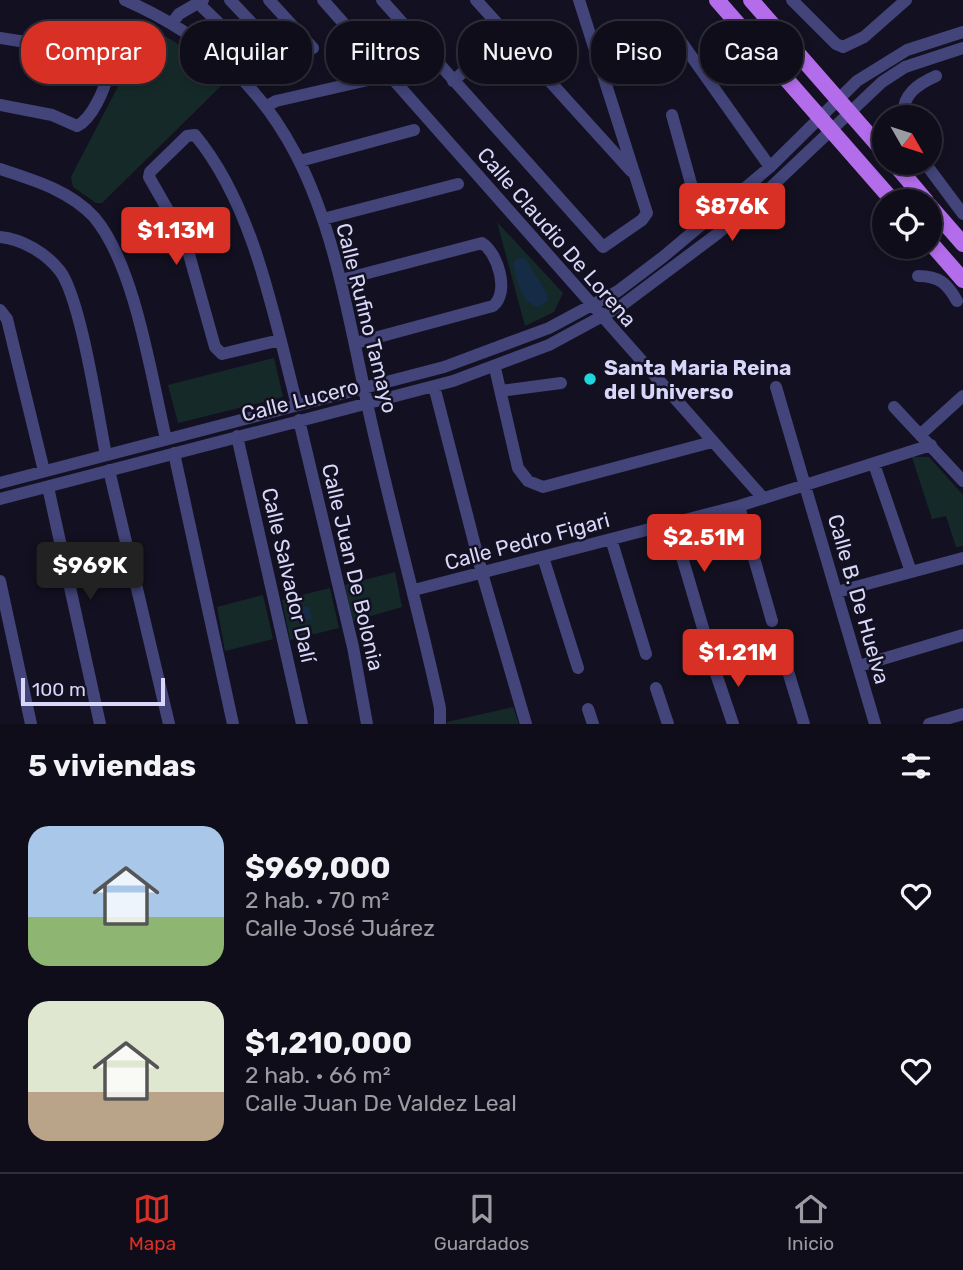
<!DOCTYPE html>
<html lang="es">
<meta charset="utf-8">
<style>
body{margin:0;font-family:Rubik,sans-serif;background:#1c1b26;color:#f1f3f6;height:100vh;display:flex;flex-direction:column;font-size:26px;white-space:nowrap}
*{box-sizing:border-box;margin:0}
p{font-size:23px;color:#9b9ca2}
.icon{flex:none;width:38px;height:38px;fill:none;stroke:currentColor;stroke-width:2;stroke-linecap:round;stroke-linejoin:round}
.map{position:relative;height:724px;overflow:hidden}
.panel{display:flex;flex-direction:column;background:#0e0d19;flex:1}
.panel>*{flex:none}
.banner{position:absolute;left:21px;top:21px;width:922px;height:63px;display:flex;gap:14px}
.needle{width:46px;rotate:129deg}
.controls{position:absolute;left:872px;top:105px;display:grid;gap:14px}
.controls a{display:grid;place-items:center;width:70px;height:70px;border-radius:50%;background:#0e0d19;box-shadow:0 4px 10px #0003,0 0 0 2px #2e2d38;font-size:35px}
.scale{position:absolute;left:21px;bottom:18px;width:144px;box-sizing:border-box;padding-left:7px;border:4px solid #d8d7f9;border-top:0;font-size:19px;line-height:24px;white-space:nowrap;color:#d8d7f9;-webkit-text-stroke:5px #131121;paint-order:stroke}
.price{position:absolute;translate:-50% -60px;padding:0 16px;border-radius:7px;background:#d93025;color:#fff;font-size:23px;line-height:46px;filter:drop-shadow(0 2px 4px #0008)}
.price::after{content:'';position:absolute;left:50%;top:42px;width:21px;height:16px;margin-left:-10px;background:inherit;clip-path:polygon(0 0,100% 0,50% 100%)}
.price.selected{background:#222;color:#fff}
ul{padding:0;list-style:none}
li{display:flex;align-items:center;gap:21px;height:175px;padding:0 28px}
li span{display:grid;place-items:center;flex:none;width:196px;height:140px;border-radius:21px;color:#555}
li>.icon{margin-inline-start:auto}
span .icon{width:84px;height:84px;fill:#fffc;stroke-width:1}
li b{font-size:30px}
h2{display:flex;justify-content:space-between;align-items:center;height:84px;padding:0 28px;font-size:30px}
.pill{padding:0 24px;border-radius:28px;background:#0e0d19;box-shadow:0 4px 10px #0003,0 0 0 2px #2e2d38;font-size:24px;line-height:63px}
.pill.selected{background:#d93025;color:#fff}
.tabs{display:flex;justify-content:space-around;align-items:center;height:98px;border-top:2px solid #2e2d38;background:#0e0d19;font-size:19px;color:#9b9ca2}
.tabs a{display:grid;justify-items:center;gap:4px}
.tabs .selected{color:#d93025}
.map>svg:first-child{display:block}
</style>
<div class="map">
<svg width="963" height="724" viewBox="0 0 963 724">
<rect width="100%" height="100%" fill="#131121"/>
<path fill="#152a28" d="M155,33C173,34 208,71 223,84L102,203H96L73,187L71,177L126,71Z
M497,222L563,293L554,312L525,326Z
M274,358L283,397L178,423L168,385Z
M912,457H929L963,495V546L956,547L946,516L932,519Z
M395,572L402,607L353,621L345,585Z
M330,588L339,628L290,640L282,600Z
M263,595L273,639L225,651L217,607Z
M513,707L519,724H447V722Z"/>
<path fill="#162b45" d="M525,258L547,293L548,300L539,307C521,304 516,278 513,263L516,259Z
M308,606L313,619L294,623L290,610Z"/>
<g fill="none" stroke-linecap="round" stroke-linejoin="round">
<path stroke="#42447a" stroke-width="12" d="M125,0C310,82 330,226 367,403C389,505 418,606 440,708V724
M230,0L283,56
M269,0L313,48
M323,0L763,498
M382,0L603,247L642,220L647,213L579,0
M476,0L631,171
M792,0L836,44L843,47L864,37L906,0
M198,3L259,62
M172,23L179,14L203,0
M0,38L51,46L108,73C105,89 92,119 77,126L52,115L0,105
M682,43L770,167
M453,81L507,34
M267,106L276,101L368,80
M672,115L695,198L712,217
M904,117C901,95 918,84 936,76
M300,161L414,130
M925,163L963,214
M0,169C33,180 69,190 94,217C135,265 151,376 166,439
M323,219L458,184
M0,237C22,239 46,253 60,271C81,299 98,415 106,455
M918,276C939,276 947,283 957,301
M341,280L482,243C498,253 510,293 493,306L356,343
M0,310L7,319L44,471
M280,340L222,354L215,347L185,240L149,177L150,172L187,136L195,135C254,206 274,317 297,405
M495,368L518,468L528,481L543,487L712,442
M434,386L482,573L526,724
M776,387L875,724
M501,391L561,383
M894,407L963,481
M299,420L353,647L367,724
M921,434L963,396
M237,436L302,724
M174,453L233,724
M874,464L911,572
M109,470L169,724
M0,483L444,367L549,328L618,291L663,257L770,167L857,81L907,50L963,32
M48,487L100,724
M0,499L453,381L549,345L621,306L717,234L769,189L882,82L905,67L963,48
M739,506L772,621
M672,523L705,635
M611,539L646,654
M543,557L578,668
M0,581L31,724
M414,590L739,506L931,445
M837,592L963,558
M784,658L804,724
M713,665L733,724
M859,666L963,635
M656,688L668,724
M588,709L593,724
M929,724L963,714"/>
<path stroke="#b36cea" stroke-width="16" d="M717,0L893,201
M751,0L884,152
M894,163L926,201
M929,205L963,244
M929,241L963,280"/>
</g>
<circle fill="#1fd6dd" stroke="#131121" stroke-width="2.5" cx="590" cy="379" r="7"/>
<g text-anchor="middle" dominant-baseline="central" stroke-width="5" stroke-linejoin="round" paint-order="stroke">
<g font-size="21" fill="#d8d7f9" stroke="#131121">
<text transform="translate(557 237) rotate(49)">Calle Claudio De Lorena</text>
<text transform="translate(367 318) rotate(76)">Calle Rufino Tamayo</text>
<text transform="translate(300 400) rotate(-14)">Calle Lucero</text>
<text transform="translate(527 541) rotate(-15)">Calle Pedro Figari</text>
<text transform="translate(353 567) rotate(77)">Calle Juan De Bolonia</text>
<text transform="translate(289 575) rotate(77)">Calle Salvador Dalí</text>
<text transform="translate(859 599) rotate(74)">Calle B. De Huelva</text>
</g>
<g font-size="21" font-weight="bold" fill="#d8d7f9" stroke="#131121" text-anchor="start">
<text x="604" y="367">Santa Maria Reina<tspan x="604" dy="24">del Universo</tspan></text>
</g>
</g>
</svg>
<div class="controls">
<a><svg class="needle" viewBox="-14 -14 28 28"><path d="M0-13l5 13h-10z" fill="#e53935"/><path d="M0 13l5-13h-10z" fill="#9b9ca2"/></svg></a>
<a><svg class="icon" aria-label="locate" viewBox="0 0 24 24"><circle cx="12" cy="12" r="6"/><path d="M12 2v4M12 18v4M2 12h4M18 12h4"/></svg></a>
</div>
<div class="scale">100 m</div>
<b class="price" style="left:732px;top:243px">$876K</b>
<b class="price" style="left:176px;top:267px">$1.13M</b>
<b class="price" style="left:704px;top:574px">$2.51M</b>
<b class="price selected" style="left:90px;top:602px">$969K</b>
<b class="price" style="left:738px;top:689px">$1.21M</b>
<div class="banner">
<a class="pill selected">Comprar</a>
<a class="pill">Alquilar</a>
<a class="pill">Filtros</a>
<a class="pill">Nuevo</a>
<a class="pill">Piso</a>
<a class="pill">Casa</a>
</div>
</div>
<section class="panel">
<h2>5 viviendas<svg class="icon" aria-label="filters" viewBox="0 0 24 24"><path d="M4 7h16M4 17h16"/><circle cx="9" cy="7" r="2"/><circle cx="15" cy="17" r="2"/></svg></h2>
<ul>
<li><span style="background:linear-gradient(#a9c7e8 65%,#8fb573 0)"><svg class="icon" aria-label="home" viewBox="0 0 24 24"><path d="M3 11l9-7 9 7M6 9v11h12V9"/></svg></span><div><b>$969,000</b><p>2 hab. · 70 m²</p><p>Calle José Juárez</p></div><svg class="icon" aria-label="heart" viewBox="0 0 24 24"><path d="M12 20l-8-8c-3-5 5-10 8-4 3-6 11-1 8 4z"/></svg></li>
<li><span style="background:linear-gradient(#dfe7d0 65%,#b9a48a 0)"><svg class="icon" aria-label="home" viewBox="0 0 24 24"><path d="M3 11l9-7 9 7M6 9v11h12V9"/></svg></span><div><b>$1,210,000</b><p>2 hab. · 66 m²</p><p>Calle Juan De Valdez Leal</p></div><svg class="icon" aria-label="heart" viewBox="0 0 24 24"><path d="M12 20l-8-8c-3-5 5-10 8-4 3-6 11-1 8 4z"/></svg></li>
</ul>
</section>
<nav class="tabs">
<a class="selected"><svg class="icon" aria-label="map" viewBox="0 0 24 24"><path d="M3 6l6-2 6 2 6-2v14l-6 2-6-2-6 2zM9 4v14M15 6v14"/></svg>Mapa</a>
<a><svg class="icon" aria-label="saved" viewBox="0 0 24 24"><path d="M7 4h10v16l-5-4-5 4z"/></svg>Guardados</a>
<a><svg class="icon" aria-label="home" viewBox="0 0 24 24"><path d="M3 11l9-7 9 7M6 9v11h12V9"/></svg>Inicio</a>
</nav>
